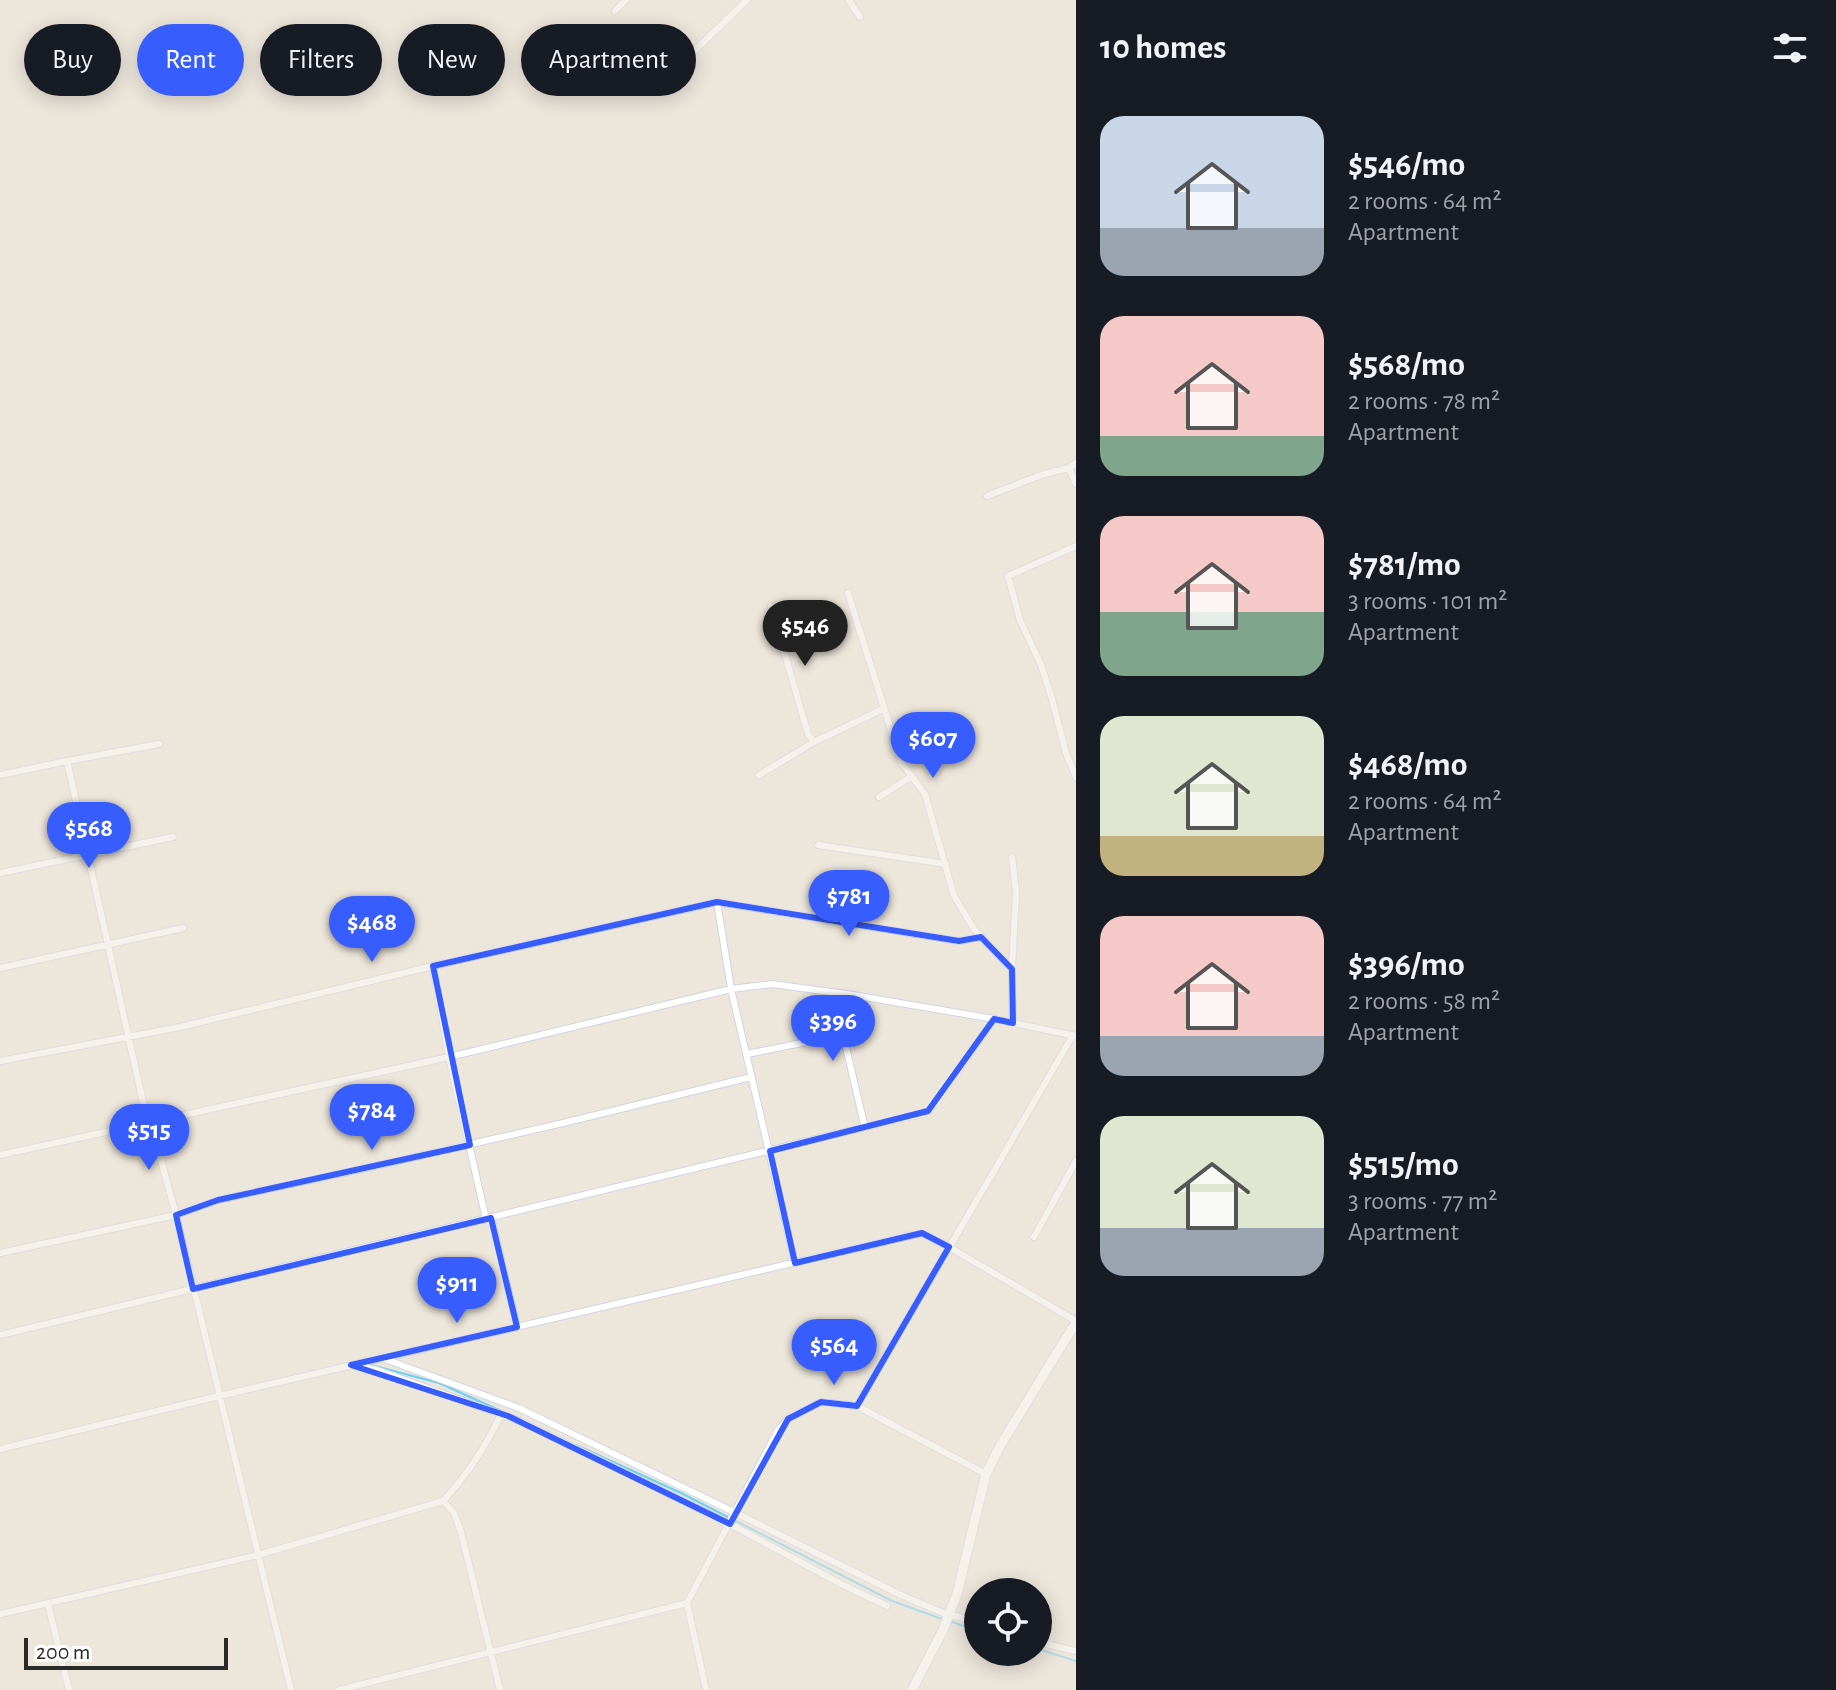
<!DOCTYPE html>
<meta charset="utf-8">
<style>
body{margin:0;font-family:"Alegreya Sans",sans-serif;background:#20242c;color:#f1f3f6;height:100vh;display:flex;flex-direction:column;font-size:30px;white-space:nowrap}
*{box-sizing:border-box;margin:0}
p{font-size:26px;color:#9ea1a6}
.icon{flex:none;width:44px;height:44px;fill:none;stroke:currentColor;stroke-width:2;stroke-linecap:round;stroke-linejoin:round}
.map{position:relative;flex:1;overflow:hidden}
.panel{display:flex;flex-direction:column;background:#171b24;width:760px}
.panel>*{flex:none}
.top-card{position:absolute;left:24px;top:24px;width:760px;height:72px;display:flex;gap:16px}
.fabs{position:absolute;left:964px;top:1578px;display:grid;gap:16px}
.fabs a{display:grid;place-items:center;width:88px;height:88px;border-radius:50%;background:#171b24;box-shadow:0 4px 20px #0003;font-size:40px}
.scale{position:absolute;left:24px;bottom:20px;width:204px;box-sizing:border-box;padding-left:8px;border:4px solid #2a2a2a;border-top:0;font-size:22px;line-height:28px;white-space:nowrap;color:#2a2a2a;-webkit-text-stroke:6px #fff;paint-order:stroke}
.price{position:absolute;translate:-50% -68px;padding:0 18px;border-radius:28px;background:#375dff;color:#fff;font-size:26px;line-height:52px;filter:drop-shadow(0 2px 4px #0008)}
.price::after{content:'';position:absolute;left:50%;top:48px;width:24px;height:18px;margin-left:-12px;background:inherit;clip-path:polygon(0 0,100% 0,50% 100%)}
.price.active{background:#222;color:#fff}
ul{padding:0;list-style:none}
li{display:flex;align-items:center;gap:24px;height:200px;padding:0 24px}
li span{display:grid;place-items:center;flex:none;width:224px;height:160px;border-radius:24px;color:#555}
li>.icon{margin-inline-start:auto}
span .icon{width:96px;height:96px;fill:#fffc;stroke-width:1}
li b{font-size:34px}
h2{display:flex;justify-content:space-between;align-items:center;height:96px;padding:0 24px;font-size:34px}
.pill{padding:0 28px;border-radius:36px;background:#171b24;box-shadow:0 4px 20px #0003;font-size:28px;line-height:72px}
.pill.active{background:#375dff;color:#fff}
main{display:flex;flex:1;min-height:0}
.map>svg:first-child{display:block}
</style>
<main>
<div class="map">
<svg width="1076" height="1690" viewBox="0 0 1076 1690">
<rect width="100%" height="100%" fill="#ede6db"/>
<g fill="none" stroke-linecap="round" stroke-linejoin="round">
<path stroke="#68d1f6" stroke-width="2" d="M371,1365L439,1383L501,1411
M576,1445L681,1493L892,1601L942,1619
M952,1622L978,1631
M1038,1649L1076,1661"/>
<g stroke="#d1d4e4" stroke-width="8">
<path id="minor" d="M849,0L860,17
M615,11L626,0
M678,67L747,0
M1069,468L1076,484
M987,496L1044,474L1069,468L1076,463
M1076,546L1008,576L1020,620L1041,665L1052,699L1066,753L1076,777
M848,593L901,762L925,794L954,896L974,929L1012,969
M771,606L808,734L814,742
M159,744L67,761L147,1120L151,1123L176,1215L291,1690
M0,775L67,761
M759,775L814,742L883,709
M879,797L912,776
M818,845L946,864
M1012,857L1016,892L1012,969L1013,1023
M0,873L173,837
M717,902L959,941L981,937
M433,966L449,1057L486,1219L493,1224L517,1327
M0,968L183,928
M853,995L845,1043L865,1128
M747,1054L846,1034
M0,1061L180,1027L433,966L717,902L731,989L795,1263
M0,1155L449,1057L731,989L772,984L853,995L994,1019L1076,1036
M1034,1237L1076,1161
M0,1253L176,1215L218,1200L371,1167L563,1123L751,1077
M0,1335L921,1114L928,1111L935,1104L994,1019
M382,1358L519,1408L736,1513L901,1595L943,1613L978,1622
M356,1366L377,1370L522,1422L730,1524L841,1584L887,1606
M857,1406L1073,1035
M0,1449L219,1396L922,1233L949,1247L1076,1321
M443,1501L454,1513L461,1532L500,1690
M48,1604L69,1690
M0,1614L258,1555L443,1501C468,1474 486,1447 501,1414
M1038,1642L1076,1651
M339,1690L687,1603
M706,1690L687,1603L778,1430L788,1419L821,1402L857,1406L986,1474"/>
</g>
<g stroke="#d1d4e4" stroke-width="11">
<path id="secondary" d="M912,1690L943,1630L957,1594L986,1474L1000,1446L1076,1322"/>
</g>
<use href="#minor" stroke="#fff" stroke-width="6"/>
<use href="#secondary" stroke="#fff" stroke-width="9"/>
</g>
<path d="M0 0H1076V1690H0ZM717,902L959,941L981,937L1012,969L1013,1023L994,1019L928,1111L770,1151L795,1263L922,1233L949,1247L857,1406L821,1402L788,1419L730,1524L508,1416L351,1365L517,1327L491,1218L193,1289L176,1215L218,1200L470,1145L433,966Z" fill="#ede6db" fill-opacity=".55" fill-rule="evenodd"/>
<path fill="none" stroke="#375dff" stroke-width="6" stroke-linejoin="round" d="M717,902L959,941L981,937L1012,969L1013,1023L994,1019L928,1111L770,1151L795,1263L922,1233L949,1247L857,1406L821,1402L788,1419L730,1524L508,1416L351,1365L517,1327L491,1218L193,1289L176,1215L218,1200L470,1145L433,966Z"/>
</svg>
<div class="fabs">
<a><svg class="icon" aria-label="locate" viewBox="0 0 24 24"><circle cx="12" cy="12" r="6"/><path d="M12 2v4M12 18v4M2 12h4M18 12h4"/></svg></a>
</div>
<div class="scale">200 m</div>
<b class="price active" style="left:805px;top:668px">$546</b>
<b class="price" style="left:933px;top:780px">$607</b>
<b class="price" style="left:89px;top:870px">$568</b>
<b class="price" style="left:849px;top:938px">$781</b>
<b class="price" style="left:372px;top:964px">$468</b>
<b class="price" style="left:833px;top:1063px">$396</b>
<b class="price" style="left:372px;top:1152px">$784</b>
<b class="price" style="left:149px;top:1172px">$515</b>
<b class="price" style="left:457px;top:1325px">$911</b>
<b class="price" style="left:834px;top:1387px">$564</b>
<div class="top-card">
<a class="pill">Buy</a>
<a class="pill active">Rent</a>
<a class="pill">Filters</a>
<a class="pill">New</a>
<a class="pill">Apartment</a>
</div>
</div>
<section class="panel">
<h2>10 homes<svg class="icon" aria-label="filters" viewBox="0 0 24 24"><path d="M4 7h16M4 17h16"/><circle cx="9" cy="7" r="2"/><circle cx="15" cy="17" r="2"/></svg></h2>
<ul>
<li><span style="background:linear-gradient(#c9d6e8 70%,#9aa5b1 0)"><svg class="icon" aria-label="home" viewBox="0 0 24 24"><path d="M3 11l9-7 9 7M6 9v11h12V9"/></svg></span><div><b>$546/mo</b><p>2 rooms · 64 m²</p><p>Apartment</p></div></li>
<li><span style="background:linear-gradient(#f6c9c9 75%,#7fa58c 0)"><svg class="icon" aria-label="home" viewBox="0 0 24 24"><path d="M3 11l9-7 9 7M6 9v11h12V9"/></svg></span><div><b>$568/mo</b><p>2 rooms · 78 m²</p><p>Apartment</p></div></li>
<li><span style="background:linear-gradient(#f6c9c9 60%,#7fa58c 0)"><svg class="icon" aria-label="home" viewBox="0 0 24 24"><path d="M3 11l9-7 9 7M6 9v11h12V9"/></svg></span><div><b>$781/mo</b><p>3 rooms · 101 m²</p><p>Apartment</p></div></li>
<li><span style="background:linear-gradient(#dfe7d0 75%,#c2b280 0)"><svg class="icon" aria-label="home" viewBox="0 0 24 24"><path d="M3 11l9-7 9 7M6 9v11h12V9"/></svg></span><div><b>$468/mo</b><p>2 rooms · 64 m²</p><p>Apartment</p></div></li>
<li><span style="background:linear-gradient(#f6c9c9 75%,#9aa5b1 0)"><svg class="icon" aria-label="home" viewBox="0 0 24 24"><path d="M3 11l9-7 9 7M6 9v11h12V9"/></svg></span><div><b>$396/mo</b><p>2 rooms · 58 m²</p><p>Apartment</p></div></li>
<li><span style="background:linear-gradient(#dfe7d0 70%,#9aa5b1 0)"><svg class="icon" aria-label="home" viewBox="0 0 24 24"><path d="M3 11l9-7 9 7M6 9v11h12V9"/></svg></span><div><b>$515/mo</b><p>3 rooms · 77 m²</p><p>Apartment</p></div></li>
</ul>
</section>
</main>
